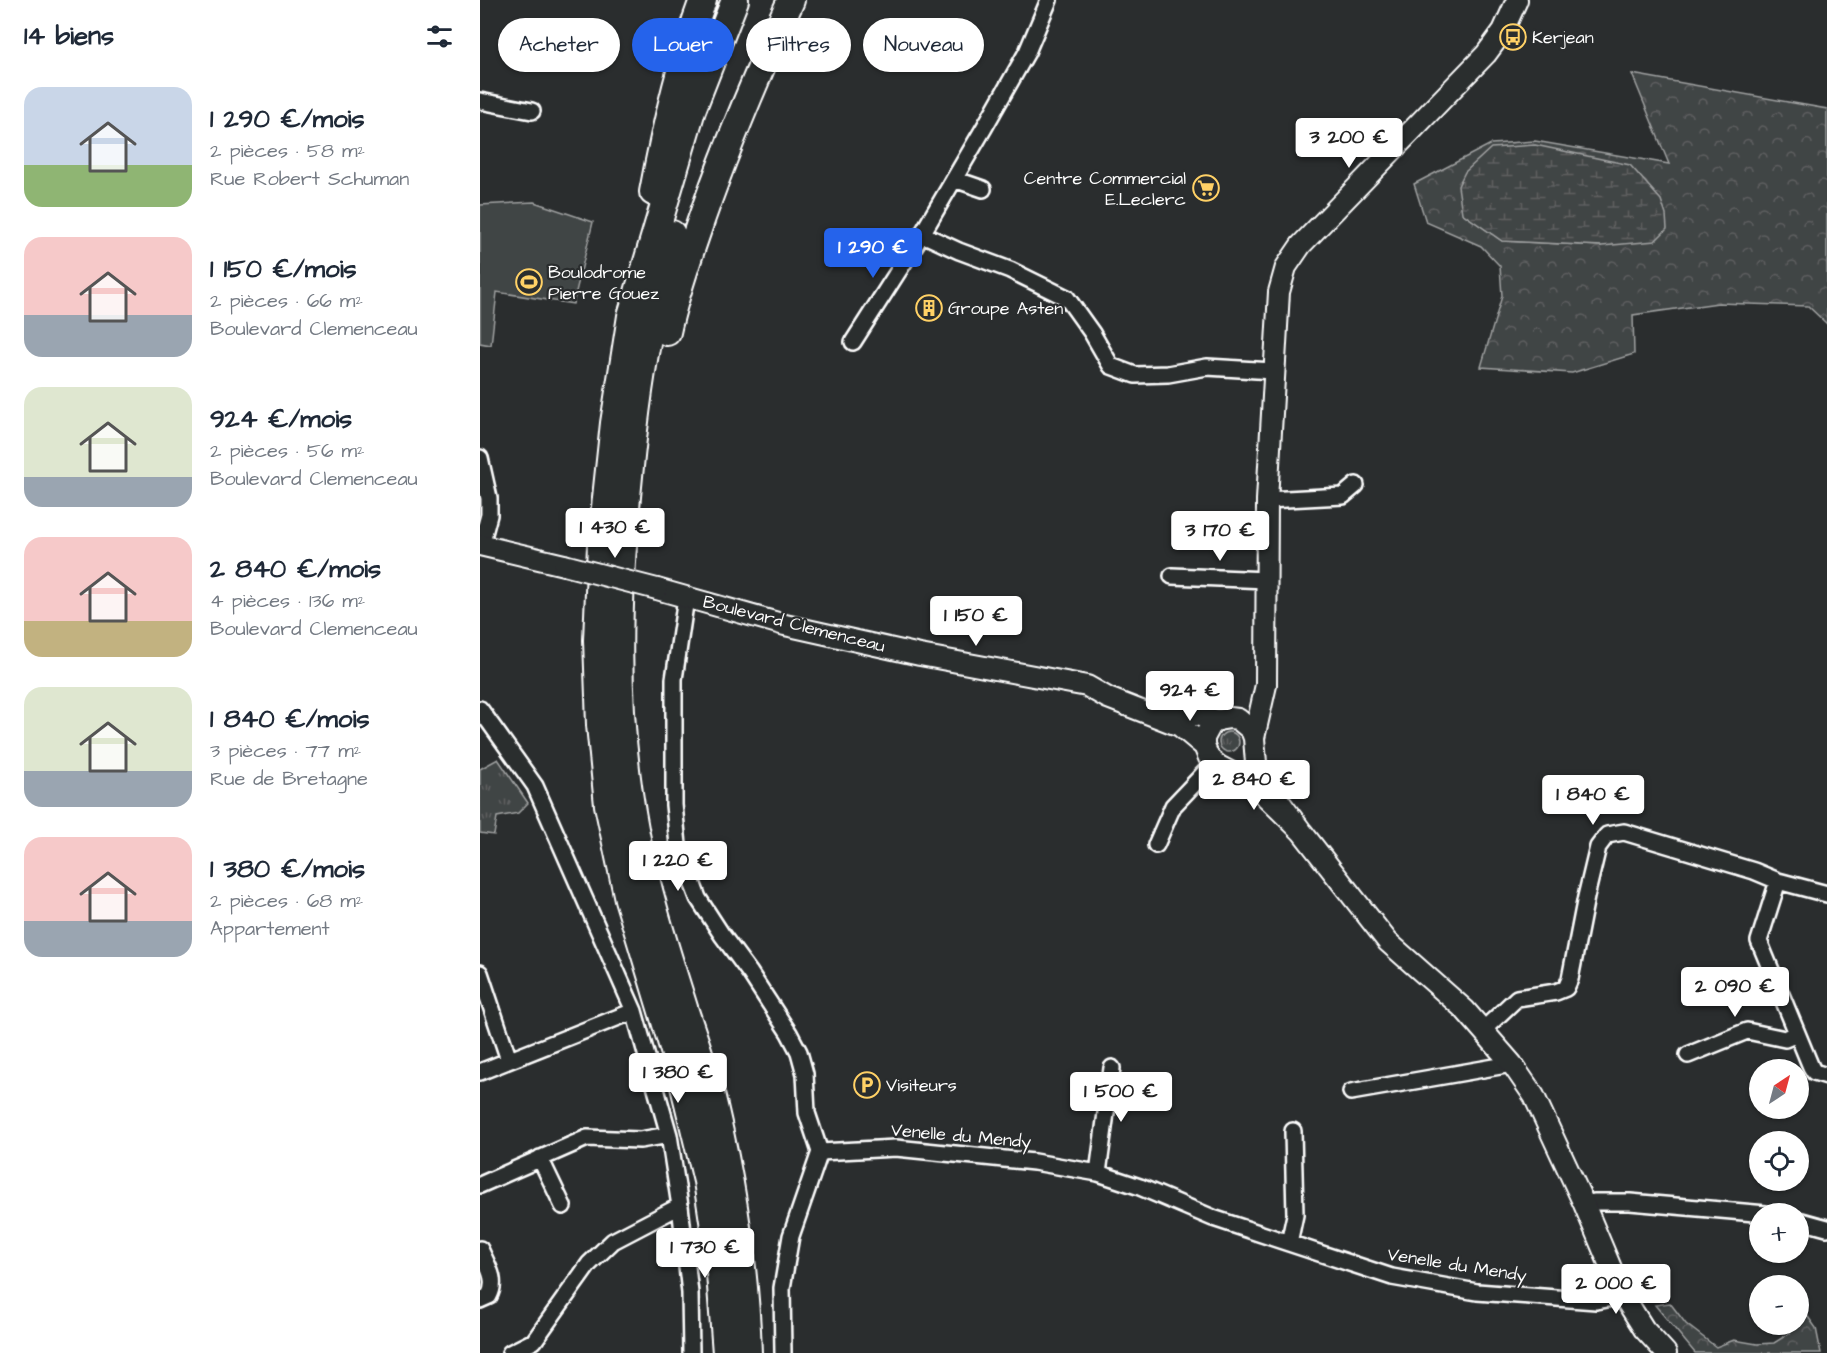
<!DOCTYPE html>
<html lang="fr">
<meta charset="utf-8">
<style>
body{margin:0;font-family:"Architects Daughter",sans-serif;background:#f6f6f7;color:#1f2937;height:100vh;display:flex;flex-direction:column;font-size:22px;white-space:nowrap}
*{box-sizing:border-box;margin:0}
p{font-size:20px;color:#747a83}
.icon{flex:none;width:33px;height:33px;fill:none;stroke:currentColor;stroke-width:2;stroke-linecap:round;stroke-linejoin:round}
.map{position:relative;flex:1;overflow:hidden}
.details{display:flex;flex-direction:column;background:#fff;width:480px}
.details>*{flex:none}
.banner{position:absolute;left:18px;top:18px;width:570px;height:54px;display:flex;gap:12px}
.needle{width:39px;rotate:36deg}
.controls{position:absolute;left:1269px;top:1059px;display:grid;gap:12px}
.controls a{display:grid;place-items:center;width:60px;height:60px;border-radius:50%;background:#fff;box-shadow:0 2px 4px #0004;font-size:30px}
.price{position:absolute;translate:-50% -51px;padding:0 14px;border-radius:6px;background:#fff;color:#222;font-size:20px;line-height:39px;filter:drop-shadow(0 2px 3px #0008)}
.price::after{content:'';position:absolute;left:50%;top:36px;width:18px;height:14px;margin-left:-9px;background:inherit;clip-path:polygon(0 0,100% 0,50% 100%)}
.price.active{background:#2563eb;color:#fff}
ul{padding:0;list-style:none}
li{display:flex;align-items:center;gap:18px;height:150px;padding:0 24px}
li span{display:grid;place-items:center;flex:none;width:168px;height:120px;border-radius:18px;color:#555}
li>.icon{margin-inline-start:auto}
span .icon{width:72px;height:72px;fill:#fffc;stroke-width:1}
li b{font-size:26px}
h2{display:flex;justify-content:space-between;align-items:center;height:72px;padding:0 24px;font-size:26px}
.pill{padding:0 21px;border-radius:27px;background:#fff;box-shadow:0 2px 4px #0004;font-size:21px;line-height:54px}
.pill.active{background:#2563eb;color:#fff}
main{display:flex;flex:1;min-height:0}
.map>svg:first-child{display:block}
</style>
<main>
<section class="details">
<h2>14 biens<svg class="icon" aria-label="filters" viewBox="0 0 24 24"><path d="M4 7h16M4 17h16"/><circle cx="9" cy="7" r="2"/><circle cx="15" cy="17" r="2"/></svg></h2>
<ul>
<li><span style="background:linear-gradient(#c9d6e8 65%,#8fb573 0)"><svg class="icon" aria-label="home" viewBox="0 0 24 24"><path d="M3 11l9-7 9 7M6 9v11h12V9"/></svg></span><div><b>1 290 €/mois</b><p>2 pièces · 58 m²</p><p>Rue Robert Schuman</p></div></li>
<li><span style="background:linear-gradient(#f6c9c9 65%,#9aa5b1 0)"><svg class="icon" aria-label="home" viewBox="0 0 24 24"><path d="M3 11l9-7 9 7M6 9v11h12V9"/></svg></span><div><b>1 150 €/mois</b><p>2 pièces · 66 m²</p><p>Boulevard Clemenceau</p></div></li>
<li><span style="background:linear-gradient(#dfe7d0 75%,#9aa5b1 0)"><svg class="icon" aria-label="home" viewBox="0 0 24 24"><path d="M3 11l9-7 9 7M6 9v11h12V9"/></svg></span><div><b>924 €/mois</b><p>2 pièces · 56 m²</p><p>Boulevard Clemenceau</p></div></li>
<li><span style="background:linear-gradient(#f6c9c9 70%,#c2b280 0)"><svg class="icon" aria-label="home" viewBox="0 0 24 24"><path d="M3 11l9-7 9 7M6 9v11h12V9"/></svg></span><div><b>2 840 €/mois</b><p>4 pièces · 136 m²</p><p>Boulevard Clemenceau</p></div></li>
<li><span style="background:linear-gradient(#dfe7d0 70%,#9aa5b1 0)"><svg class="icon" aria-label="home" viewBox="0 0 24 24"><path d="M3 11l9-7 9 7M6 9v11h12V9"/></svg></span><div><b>1 840 €/mois</b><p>3 pièces · 77 m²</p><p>Rue de Bretagne</p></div></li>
<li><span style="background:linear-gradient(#f6c9c9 70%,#9aa5b1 0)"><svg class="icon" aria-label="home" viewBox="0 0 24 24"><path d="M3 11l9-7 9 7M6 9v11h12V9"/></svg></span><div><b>1 380 €/mois</b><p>2 pièces · 68 m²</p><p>Appartement</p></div></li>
</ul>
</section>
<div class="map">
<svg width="1347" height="1353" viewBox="0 0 1347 1353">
<defs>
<pattern id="grass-tufts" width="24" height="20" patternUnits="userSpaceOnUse" patternTransform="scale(1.5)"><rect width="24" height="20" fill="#414445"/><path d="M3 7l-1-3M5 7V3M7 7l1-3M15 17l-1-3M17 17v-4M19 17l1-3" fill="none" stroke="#5e6061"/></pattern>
<pattern id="forest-crowns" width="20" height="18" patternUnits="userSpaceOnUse" patternTransform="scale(1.5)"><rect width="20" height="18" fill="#414445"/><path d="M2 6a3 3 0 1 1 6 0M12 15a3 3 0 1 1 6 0" fill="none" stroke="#5e6061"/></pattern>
<pattern id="wetland-marsh" width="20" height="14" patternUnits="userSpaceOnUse" patternTransform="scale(1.5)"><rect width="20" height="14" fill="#414445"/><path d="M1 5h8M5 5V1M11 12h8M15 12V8" fill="none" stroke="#5e6061"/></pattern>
</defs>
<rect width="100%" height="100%" fill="#2a2d2e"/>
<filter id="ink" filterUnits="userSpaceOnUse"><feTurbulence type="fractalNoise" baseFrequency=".0167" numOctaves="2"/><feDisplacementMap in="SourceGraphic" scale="12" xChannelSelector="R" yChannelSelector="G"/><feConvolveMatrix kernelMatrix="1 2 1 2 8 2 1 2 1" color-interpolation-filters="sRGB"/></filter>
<g filter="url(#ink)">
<path fill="url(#grass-tufts)" stroke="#a0a2a2" stroke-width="1.5" d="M739 742a10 10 0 1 1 20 0a10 10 0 1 1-20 0Z
M18,759L48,803L38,813L17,817L14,835L0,833V769Z"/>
<path fill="url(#forest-crowns)" stroke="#a0a2a2" stroke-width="1.5" fill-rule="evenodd" d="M1152,74L1347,109V324L1328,306L1238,303L1153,315L1154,354L1092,373L1001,367L1022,296L1020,266L1001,246L946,222L934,184L1011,144L1055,141L1189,164ZM982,213L1122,246L1022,241Z
M1190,1303L1206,1324L1236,1347L1254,1340L1277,1344L1294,1343L1310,1333V1325L1318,1324L1319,1307H1321L1336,1328L1341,1353H1215L1175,1305Z"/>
<path fill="url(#wetland-marsh)" stroke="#a0a2a2" stroke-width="1.5" d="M1055,145L1150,165L1181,200L1186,215L1187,229L1175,241L1122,246L1022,241L982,213L978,186L985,172L1011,148Z"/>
<path fill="#414445" stroke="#a0a2a2" stroke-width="1.5" d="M54,202L113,222L93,304L17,292L11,345L0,343V205Z"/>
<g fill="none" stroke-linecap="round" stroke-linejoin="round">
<g stroke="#fff" stroke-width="20">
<path id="street" d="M0,101L52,111
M474,179L503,189
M442,234L479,251L530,270L587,298L612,333L631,366L655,375L688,374L727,367L793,371
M373,342L442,234L504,128L547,52L569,0
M0,458L9,498V515L1,545
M787,500L863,496L876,485
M692,576L787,580
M206,598L194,679V805L198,845L218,898L242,935L270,973L309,1033L319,1052L325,1074L327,1113L340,1152
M0,709L55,786L154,1011L189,1135L200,1206L210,1293L211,1353
M676,845L693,806L734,763
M1298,881L1279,941L1331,1067L1334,1072L1347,1076
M0,973L29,1060
M1003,1030L1037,998L1076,992L1086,988L1090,979L1106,897L1118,847L1127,835L1144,832L1274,871L1298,881L1347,894
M1208,1055L1267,1031L1305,1039L1317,1034
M0,1072L154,1011
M871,1092L1032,1064
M340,1152L416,1148L554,1162L618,1173L660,1187L733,1218L912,1277L997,1292L1116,1301C1125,1299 1134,1299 1142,1294
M60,1158L83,1206
M618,1173L632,1068
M0,1185L107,1138L160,1140L189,1135
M1104,1204L1114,1202H1150L1286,1214
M1318,1220L1347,1228
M809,1243L815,1215L813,1131
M0,1249C7,1265 18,1280 9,1296L0,1300
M30,1353L54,1341L109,1264L133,1241L200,1206
M303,1353L302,1288L311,1236L340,1152"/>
</g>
<g stroke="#fff" stroke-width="24">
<path id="secondary" d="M0,545L84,565
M177,589L305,625L440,655L607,686L628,698L700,726L724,746
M681,704L706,713L738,720
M774,738L786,685L787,500L799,292L806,267L821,245L1006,54L1023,31L1037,0
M822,832L780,775L776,763L774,738L771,730L758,719L750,718L738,720L731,725L724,738V746L729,758L739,766L773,784L822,832L908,942L985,1010L1032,1064L1054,1096L1104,1204L1142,1294L1164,1329L1186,1353"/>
</g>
<g stroke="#fff" stroke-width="30">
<path id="highway" d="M173,192C185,127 200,62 223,0
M192,234C185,264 177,294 171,323C160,373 154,425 149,476C137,594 133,713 155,829C166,889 187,953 205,1011C213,1035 221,1058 228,1082C251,1172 265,1260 268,1353
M187,332C194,299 205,267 216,235C243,155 276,77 311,0
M246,1353L239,1260L227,1181L201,1074L148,899L128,805L120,725L117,640L121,545L134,423L151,316L212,110L255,0"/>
</g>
<use href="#street" stroke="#2a2d2e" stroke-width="15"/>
<use href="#secondary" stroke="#2a2d2e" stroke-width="20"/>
<use href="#highway" stroke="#2a2d2e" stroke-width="26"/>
<g stroke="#fff" stroke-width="24" stroke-linecap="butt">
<path id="secondary-bridge" d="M84,565L177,589"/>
</g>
<use href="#secondary-bridge" stroke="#2a2d2e" stroke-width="20"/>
</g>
</g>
<defs>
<g id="bus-ring" transform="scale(1.35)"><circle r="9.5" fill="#2a2d2e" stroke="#ffd166" stroke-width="1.5"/><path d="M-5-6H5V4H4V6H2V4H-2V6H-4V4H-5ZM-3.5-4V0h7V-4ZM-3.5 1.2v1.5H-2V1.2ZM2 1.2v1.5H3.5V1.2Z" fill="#ffd166"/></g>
<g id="supermarket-ring" transform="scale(1.35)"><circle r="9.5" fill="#2a2d2e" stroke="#ffd166" stroke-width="1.5"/><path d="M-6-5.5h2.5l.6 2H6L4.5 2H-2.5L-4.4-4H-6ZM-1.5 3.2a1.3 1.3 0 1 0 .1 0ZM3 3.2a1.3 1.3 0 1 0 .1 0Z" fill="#ffd166"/></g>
<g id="stadium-ring" transform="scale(1.35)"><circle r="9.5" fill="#2a2d2e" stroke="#ffd166" stroke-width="1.5"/><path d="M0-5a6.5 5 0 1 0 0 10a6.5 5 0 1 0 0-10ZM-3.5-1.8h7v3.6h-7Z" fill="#ffd166"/></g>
<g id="building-ring" transform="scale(1.35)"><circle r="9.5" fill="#2a2d2e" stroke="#ffd166" stroke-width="1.5"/><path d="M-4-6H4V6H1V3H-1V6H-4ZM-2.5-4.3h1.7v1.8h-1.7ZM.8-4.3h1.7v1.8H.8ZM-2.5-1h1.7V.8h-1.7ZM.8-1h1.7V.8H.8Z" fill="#ffd166"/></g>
<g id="parking-ring" transform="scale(1.35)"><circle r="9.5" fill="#2a2d2e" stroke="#ffd166" stroke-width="1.5"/><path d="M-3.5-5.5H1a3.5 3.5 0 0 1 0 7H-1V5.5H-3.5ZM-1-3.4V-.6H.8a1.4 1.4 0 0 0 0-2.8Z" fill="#ffd166"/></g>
</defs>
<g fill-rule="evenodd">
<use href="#bus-ring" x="1033" y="37"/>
<use href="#supermarket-ring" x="726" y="188"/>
<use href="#stadium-ring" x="49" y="282"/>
<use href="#building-ring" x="449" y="308"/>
<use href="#parking-ring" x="387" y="1085"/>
</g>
<g text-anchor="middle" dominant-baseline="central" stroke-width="4.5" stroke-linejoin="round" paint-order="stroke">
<g font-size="18" fill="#fff" stroke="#2a2d2e" text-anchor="start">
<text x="1052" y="37">Kerjean</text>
<text x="706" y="178" text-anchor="end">Centre Commercial<tspan x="706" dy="21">E.Leclerc</tspan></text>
<text x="68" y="272">Boulodrome<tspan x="68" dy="21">Pierre Gouez</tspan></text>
<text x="468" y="308">Groupe Asten</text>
<text x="406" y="1085">Visiteurs</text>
</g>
<g font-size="18" fill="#fff" stroke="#2a2d2e">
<text transform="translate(314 624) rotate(14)">Boulevard Clemenceau</text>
<text transform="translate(481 1136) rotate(5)">Venelle du Mendy</text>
<text transform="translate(977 1265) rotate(9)">Venelle du Mendy</text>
</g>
</g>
</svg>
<div class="controls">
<a><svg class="needle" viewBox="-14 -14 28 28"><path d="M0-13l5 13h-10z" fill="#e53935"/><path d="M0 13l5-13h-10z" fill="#747a83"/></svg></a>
<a><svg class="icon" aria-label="locate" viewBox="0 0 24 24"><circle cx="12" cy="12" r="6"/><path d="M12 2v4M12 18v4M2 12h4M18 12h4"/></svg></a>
<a>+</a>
<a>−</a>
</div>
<b class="price" style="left:869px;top:169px">3 200 €</b>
<b class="price active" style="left:393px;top:279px">1 290 €</b>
<b class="price" style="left:135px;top:559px">1 430 €</b>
<b class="price" style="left:740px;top:562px">3 170 €</b>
<b class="price" style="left:496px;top:647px">1 150 €</b>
<b class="price" style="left:710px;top:722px">924 €</b>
<b class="price" style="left:774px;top:811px">2 840 €</b>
<b class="price" style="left:1113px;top:826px">1 840 €</b>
<b class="price" style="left:198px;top:892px">1 220 €</b>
<b class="price" style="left:1255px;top:1018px">2 090 €</b>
<b class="price" style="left:198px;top:1104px">1 380 €</b>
<b class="price" style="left:641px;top:1123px">1 500 €</b>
<b class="price" style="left:225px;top:1279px">1 730 €</b>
<b class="price" style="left:1136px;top:1315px">2 000 €</b>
<div class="banner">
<a class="pill">Acheter</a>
<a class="pill active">Louer</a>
<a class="pill">Filtres</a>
<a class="pill">Nouveau</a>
</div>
</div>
</main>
